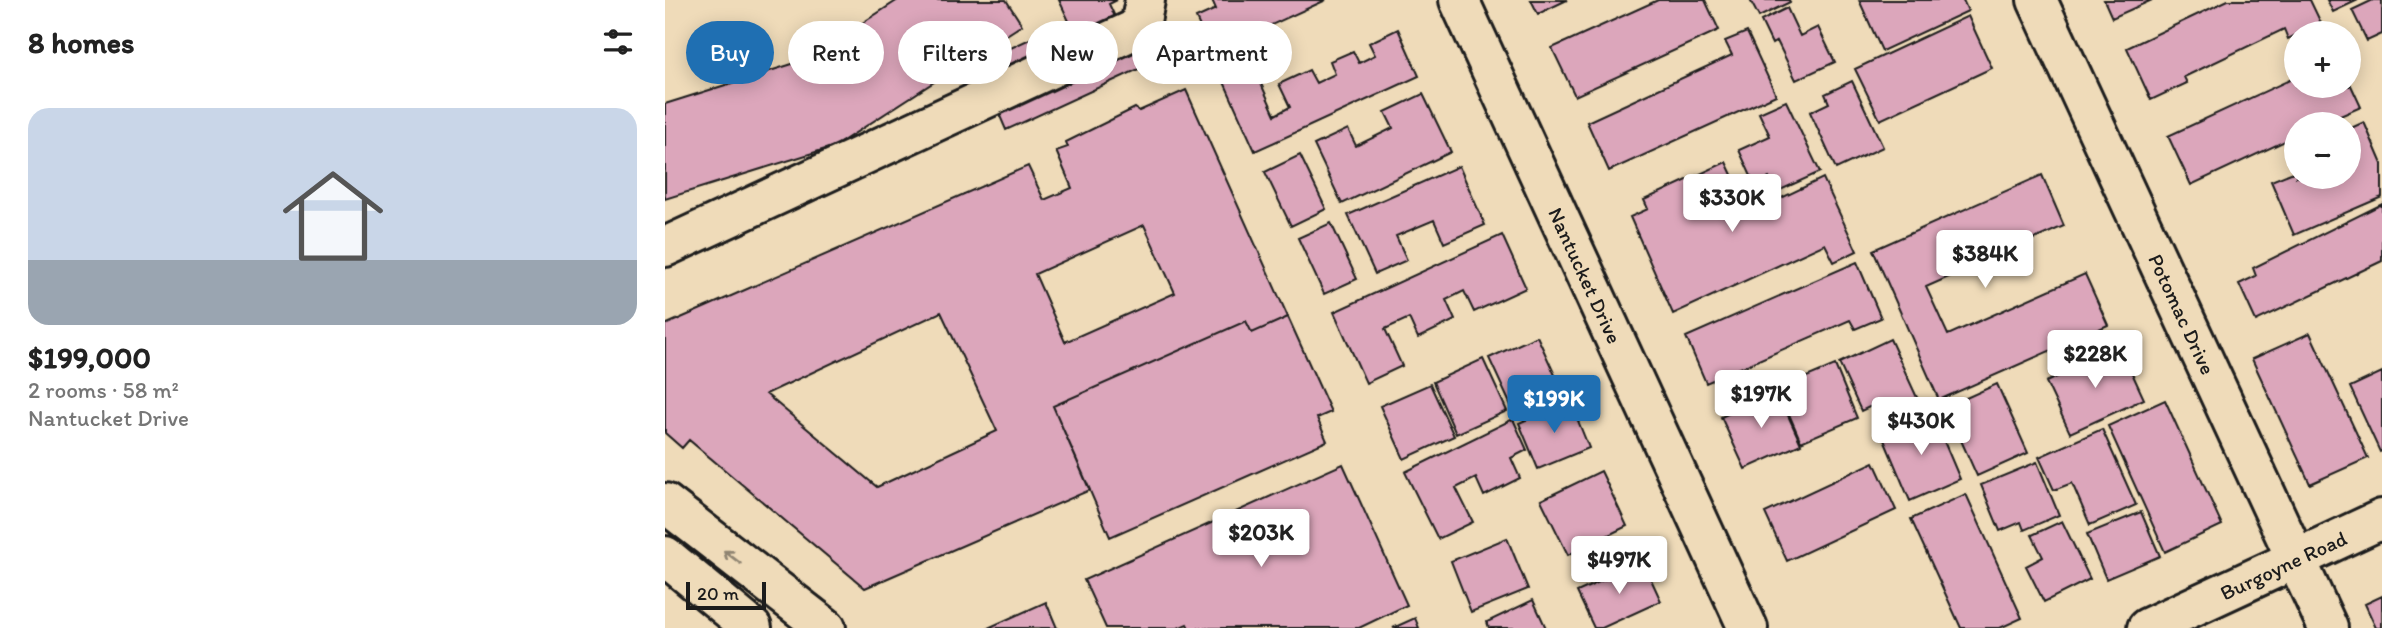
<!DOCTYPE html>
<meta charset="utf-8">
<style>
body{margin:0;font-family:Itim,sans-serif;background:#f6f6f6;color:#222;height:100vh;display:flex;flex-direction:column;font-size:26px;white-space:nowrap}
*{box-sizing:border-box;margin:0}
p{font-size:23px;color:#767676}
.icon{flex:none;width:38px;height:38px;fill:none;stroke:currentColor;stroke-width:2;stroke-linecap:round;stroke-linejoin:round}
.map{position:relative;flex:1;overflow:hidden}
.drawer{display:flex;flex-direction:column;background:#fff;width:665px}
.drawer>*{flex:none}
.banner{position:absolute;left:21px;top:21px;width:665px;height:63px;display:flex;gap:14px}
.tools{position:absolute;left:1619px;top:21px;display:grid;gap:14px}
.tools a{display:grid;place-items:center;width:77px;height:77px;border-radius:50%;background:#fff;box-shadow:0 4px 18px #0003;font-size:35px}
.scale{position:absolute;left:21px;bottom:18px;width:80px;box-sizing:border-box;padding-left:7px;border:4px solid #1c1c1c;border-top:0;font-size:19px;line-height:24px;white-space:nowrap;color:#1c1c1c;-webkit-text-stroke:5px #efdbb9;paint-order:stroke}
.price{position:absolute;translate:-50% -60px;padding:0 16px;border-radius:7px;background:#fff;color:#222;font-size:23px;line-height:46px;filter:drop-shadow(0 2px 4px #0008)}
.price::after{content:'';position:absolute;left:50%;top:42px;width:21px;height:16px;margin-left:-10px;background:inherit;clip-path:polygon(0 0,100% 0,50% 100%)}
.price.current{background:#1f6fb2;color:#fff}
ul{padding:0;list-style:none}
li{display:grid;align-content:center;gap:14px;height:371px;padding:0 28px}
li span{display:grid;place-items:center;height:217px;border-radius:21px;color:#555}
li>.icon{margin-inline-start:auto}
span .icon{width:126px;height:126px;fill:#fffc;stroke-width:1}
li b{font-size:30px}
h2{display:flex;justify-content:space-between;align-items:center;height:84px;padding:0 28px;font-size:30px}
.pill{padding:0 24px;border-radius:32px;background:#fff;box-shadow:0 4px 18px #0003;font-size:24px;line-height:63px}
.pill.current{background:#1f6fb2;color:#fff}
main{display:flex;flex:1;min-height:0}
.map>svg:first-child{display:block}
</style>
<main>
<section class="drawer">
<h2>8 homes<svg class="icon" aria-label="filters" viewBox="0 0 24 24"><path d="M4 7h16M4 17h16"/><circle cx="9" cy="7" r="2"/><circle cx="15" cy="17" r="2"/></svg></h2>
<ul>
<li><span style="background:linear-gradient(#c9d6e8 70%,#9aa5b1 0)"><svg class="icon" aria-label="home" viewBox="0 0 24 24"><path d="M3 11l9-7 9 7M6 9v11h12V9"/></svg></span><div><b>$199,000</b><p>2 rooms · 58 m²</p><p>Nantucket Drive</p></div></li>
</ul>
</section>
<div class="map">
<svg width="1717" height="628" viewBox="0 0 1717 628">
<rect width="100%" height="100%" fill="#efdbb9"/>
<filter id="ink" filterUnits="userSpaceOnUse"><feTurbulence type="fractalNoise" baseFrequency=".0143" numOctaves="2"/><feDisplacementMap in="SourceGraphic" scale="14" xChannelSelector="R" yChannelSelector="G"/><feConvolveMatrix kernelMatrix="1 2 1 2 8 2 1 2 1" color-interpolation-filters="sRGB"/></filter>
<g filter="url(#ink)">
<path fill="#dca6bb" stroke="#1c1c1c" stroke-width="2" fill-rule="evenodd" d="M233,0H341L357,25L170,146L0,199V104L140,60Z
M394,0H452L444,4L452,21L346,71L337,52L404,21Z
M547,0H661L591,32L602,56L557,76L531,18L551,9Z
M866,0H902L873,14Z
M993,0H1040L1054,30L910,96L887,48Z
M1085,0H1124L1125,2L1094,17Z
M1194,0H1298L1303,11L1217,51Z
M1439,0H1487L1447,18Z
M1563,0H1645L1656,23L1623,39L1619,29L1519,77L1522,83L1486,100L1462,48Z
M1662,0H1693L1668,12Z
M1708,0H1717V34L1702,41L1687,10Z
M1122,8L1135,36L1153,27L1170,62L1131,80L1112,41L1107,44L1096,21Z
M1303,16L1327,68L1215,120L1190,69Z
M733,29L754,76L590,151L559,82L589,68L610,115L625,107L614,84L644,70L651,83L670,74L665,61L688,51L694,63L710,55L704,43Z
M1082,32L1111,95L944,171L922,122L1067,55L1060,41Z
M493,36L502,56L341,130L332,109Z
M1631,77V86H1684V81L1696,107L1657,124H1631V136L1526,185L1503,136Z
M1187,81L1218,147L1171,169L1145,112L1164,103L1160,94Z
M521,90L623,317L587,333L581,321L388,406L425,490L200,588L24,440L17,448L0,433V325L363,166L379,200L407,188L391,151L403,147L401,142L470,108L474,111ZM479,225L510,293L400,342L370,274ZM276,312L332,431L212,487L101,394Z
M758,94L786,152L677,204L649,145L683,129L691,146L728,128L720,112Z
M1121,101L1155,172L1111,192L1104,178L1090,185L1074,150L1105,136L1094,113Z
M1699,122L1717,164V197L1629,235L1606,181L1631,171V177H1684V129Z
M635,155L661,209L626,226L600,172Z
M1061,162L1085,213L1158,178L1192,251L1169,262L1160,244L1008,314L965,217L983,209L979,200Z
M794,166L820,225L779,243L769,220L731,236L742,260L710,274L683,215Z
M1377,175L1399,226L1261,287L1283,335L1420,274L1443,325L1274,400L1208,250Z
M1717,204V261L1591,321L1574,284L1591,276L1588,268Z
M666,223L692,279L659,294L633,238Z
M837,235L861,288L809,312L799,291L781,300L790,320L753,338L744,318L720,329L737,366L701,383L669,312Z
M1192,262L1216,318L1190,329L1185,320L1041,383L1021,337Z
M623,317L666,412L652,418L662,441L445,537L388,406L581,321L587,333Z
M1645,333L1703,458L1645,484L1587,359Z
M872,336L896,388L848,410L824,358Z
M1225,339L1255,404L1225,418L1217,401L1196,411L1174,363Z
M1455,347L1479,399L1405,433L1381,382Z
M818,359L842,411L791,434L768,382Z
M1170,365L1192,418L1136,442L1113,389Z
M1717,372V451L1715,452L1685,387Z
M765,384L789,436L739,459L715,406Z
M1332,384L1363,453L1312,476L1281,407Z
M1112,391L1136,444L1080,469L1056,417Z
M1500,400L1557,525L1500,552L1443,426Z
M905,401L924,448L873,469L854,423Z
M1267,413L1295,479L1245,501L1217,435Z
M848,419L862,450L846,458L855,478L819,496L811,478L791,488L808,522L773,539L740,472Z
M1437,429L1471,505L1425,525L1407,483L1389,490L1374,457Z
M1209,462L1231,510L1122,561L1100,513Z
M1372,462L1394,515L1359,530L1356,522L1335,531L1316,485Z
M678,464L742,605L694,628H524L522,624L513,628H441L419,580Z
M936,471L962,526L903,555L876,500Z
M1301,494L1357,618L1335,628H1296L1246,519Z
M1476,512L1495,556L1441,579L1422,534Z
M1397,521L1425,579L1379,602L1361,566L1378,557L1367,535Z
M842,538L863,589L806,612L786,561Z
M978,562L996,601L937,628H929L912,592Z
M1717,596V628H1711L1700,604Z
M868,600L881,628H824L822,622Z
M381,602L392,628H323Z
M750,618L754,628H728Z"/>
<g fill="none" stroke-linecap="round" stroke-linejoin="round">
<g stroke="#1c1c1c" stroke-width="44">
<g id="minor">
<path id="s1" d="M794,0L1083,628"/>
<path id="s2" d="M1372,0L1663,628"/>
<path d="M0,247L475,27L480,0"/>
<path id="s3" d="M1482,628L1717,519"/>
</g>
</g>
<g stroke="#1c1c1c" stroke-width="44">
<path id="major" d="M0,503L161,628
M0,556L87,628"/>
</g>
<use href="#minor" stroke="#efdbb9" stroke-width="38"/>
<use href="#major" stroke="#efdbb9" stroke-width="38"/>
</g>
<defs><path id="oneway-shaft" d="M-6 0H5M1.5-3L5.5 0L1.5 3" fill="none" stroke-width="1.6" stroke-linecap="round" stroke-linejoin="round" transform="scale(1.75)"/></defs>
<use stroke="#908572" href="#oneway-shaft" transform="translate(67 557) rotate(-143)"/>
</g>
<g text-anchor="middle" dominant-baseline="central" stroke-width="7" stroke-linejoin="round" paint-order="stroke">
<g font-size="21" fill="#1c1c1c" stroke="#efdbb9">
<text stroke="none"><textPath href="#s1" startOffset="303">Nantucket Drive</textPath></text>
<text stroke="none"><textPath href="#s2" startOffset="346">Potomac Drive</textPath></text>
<text stroke="none"><textPath href="#s3" startOffset="150">Burgoyne Road</textPath></text>
</g>
</g>
</svg>
<div class="tools">
<a>+</a>
<a>−</a>
</div>
<div class="scale">20 m</div>
<b class="price" style="left:1067px;top:234px">$330K</b>
<b class="price" style="left:1320px;top:290px">$384K</b>
<b class="price" style="left:1430px;top:390px">$228K</b>
<b class="price" style="left:1096px;top:430px">$197K</b>
<b class="price current" style="left:889px;top:435px">$199K</b>
<b class="price" style="left:1256px;top:457px">$430K</b>
<b class="price" style="left:596px;top:569px">$203K</b>
<b class="price" style="left:954px;top:596px">$497K</b>
<div class="banner">
<a class="pill current">Buy</a>
<a class="pill">Rent</a>
<a class="pill">Filters</a>
<a class="pill">New</a>
<a class="pill">Apartment</a>
</div>
</div>
</main>
